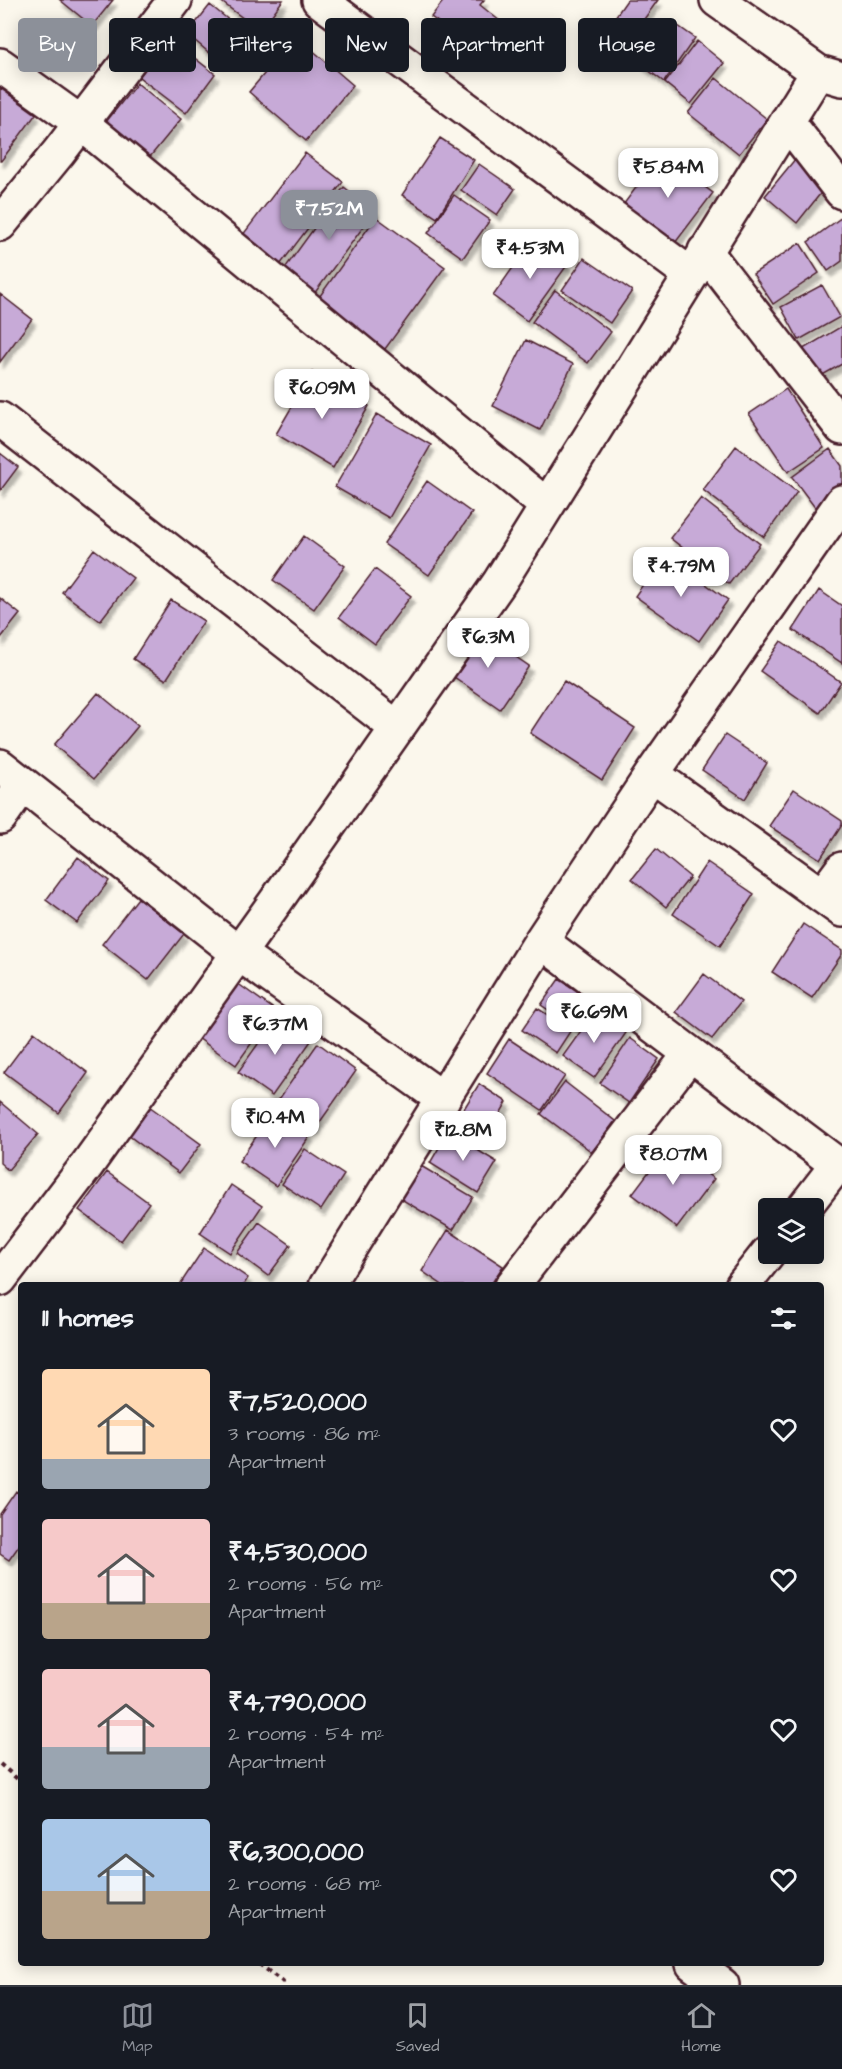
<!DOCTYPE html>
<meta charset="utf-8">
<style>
body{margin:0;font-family:"Architects Daughter",sans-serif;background:#20242c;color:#f1f3f6;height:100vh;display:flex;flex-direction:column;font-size:22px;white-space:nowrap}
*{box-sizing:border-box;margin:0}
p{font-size:20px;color:#9ea1a6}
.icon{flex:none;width:33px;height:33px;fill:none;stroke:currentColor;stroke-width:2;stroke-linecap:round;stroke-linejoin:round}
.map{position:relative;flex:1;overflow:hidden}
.details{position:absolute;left:18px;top:1282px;width:806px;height:684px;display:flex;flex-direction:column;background:#171b24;border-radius:6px;box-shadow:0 3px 15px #0003}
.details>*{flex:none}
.hud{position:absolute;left:18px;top:18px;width:807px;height:54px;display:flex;gap:12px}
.controls{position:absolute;left:758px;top:1198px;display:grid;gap:12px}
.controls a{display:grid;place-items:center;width:66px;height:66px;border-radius:6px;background:#171b24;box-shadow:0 3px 15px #0003;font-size:30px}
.price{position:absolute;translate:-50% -51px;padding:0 14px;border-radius:12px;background:#fff;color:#222;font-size:20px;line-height:39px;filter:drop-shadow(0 2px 3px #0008)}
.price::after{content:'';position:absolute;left:50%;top:36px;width:18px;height:14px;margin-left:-9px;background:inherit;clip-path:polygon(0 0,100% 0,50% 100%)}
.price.current{background:#8c9099;color:#fff}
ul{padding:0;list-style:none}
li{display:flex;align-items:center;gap:18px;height:150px;padding:0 24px}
li span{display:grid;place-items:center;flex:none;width:168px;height:120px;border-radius:6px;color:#555}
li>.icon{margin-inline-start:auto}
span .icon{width:72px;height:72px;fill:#fffc;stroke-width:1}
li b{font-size:26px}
h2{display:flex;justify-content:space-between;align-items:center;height:72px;padding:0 24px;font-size:26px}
.chip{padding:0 21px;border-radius:6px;background:#171b24;box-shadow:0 3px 15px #0003;font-size:21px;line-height:54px}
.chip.current{background:#8c9099;color:#fff}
.menu{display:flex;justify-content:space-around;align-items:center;height:84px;border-top:2px solid #363941;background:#171b24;font-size:16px;color:#9ea1a6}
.menu a{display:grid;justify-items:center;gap:3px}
.menu .current{color:#8c9099}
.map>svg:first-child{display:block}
</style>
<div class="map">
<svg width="842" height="1985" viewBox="0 0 842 1985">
<defs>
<filter id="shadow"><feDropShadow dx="3.5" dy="6" stdDeviation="1.5" flood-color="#0004"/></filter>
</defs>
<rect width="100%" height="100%" fill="#fbf7ec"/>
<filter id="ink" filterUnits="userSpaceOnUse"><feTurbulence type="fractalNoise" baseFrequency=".0167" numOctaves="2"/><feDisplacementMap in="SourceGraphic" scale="12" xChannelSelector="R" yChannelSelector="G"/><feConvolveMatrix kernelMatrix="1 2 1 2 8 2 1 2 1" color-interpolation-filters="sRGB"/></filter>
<g filter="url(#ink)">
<path fill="#c7aad7" stroke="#4a1f2b" stroke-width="1.5" filter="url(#shadow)" d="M60,0H113L92,26Z
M219,0H283L260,31Z
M444,0H484L480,5L510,29L485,61L470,49L466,54L437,32L442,25L431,17Z
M627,0H658L626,44L606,30Z
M210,5L244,32L220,62L187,34Z
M671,21L695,38L664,82L640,64Z
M296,36L353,85L306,141L249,92Z
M169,38L215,74L186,113L139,77Z
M697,41L724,63L691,104L665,83Z
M716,78L767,119L739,154L688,113Z
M137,83L181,119L149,158L106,122Z
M0,88L36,114L1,161H0Z
M440,138L474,160L437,218L402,195Z
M305,153L343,182L280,265L242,236Z
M661,154L713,193L675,243L623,205Z
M796,158L828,184L797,223L765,196Z
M479,164L515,189L497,215L461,190Z
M344,187L375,211L314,294L283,271Z
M454,195L490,220L463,258L428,233Z
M376,217L445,267L385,349L317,300Z
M842,217V261L828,271L808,242Z
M533,239L568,264L527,321L493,296Z
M800,243L819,273L773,304L753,274Z
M584,258L632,291L610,323L562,290Z
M822,285L840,317L799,340L781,307Z
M555,290L611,332L588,363L532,322Z
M0,294L32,319L0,362Z
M842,326V364L819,377L803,349Z
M526,340L573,364L540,430L493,406Z
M312,372L369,406L333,468L276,434Z
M786,389L824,448L788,472L749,414Z
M377,414L431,445L389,518L335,487Z
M736,446L797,492L764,537L703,490Z
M830,449L842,466V490L816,509L792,477Z
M0,453L18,467L0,491Z
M427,481L472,513L429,575L384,544Z
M701,498L760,544L729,584L670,538Z
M304,536L345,566L314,609L273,580Z
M94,549L133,578L100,621L62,592Z
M664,554L728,600L699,641L635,596Z
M375,569L411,596L375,644L339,617Z
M819,590L842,606V663L793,630Z
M0,598L20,614L0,639Z
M171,600L204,621L166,680L133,659Z
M477,630L529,666L500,709L447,672Z
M781,641L841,682L820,713L760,671Z
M564,681L635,728L602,780L530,733Z
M98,693L138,726L94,779L54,745Z
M725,735L767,763L745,799L702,770Z
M794,789L842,821V825L820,859L769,826Z
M656,849L690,877L666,907L632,879Z
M78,857L109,881L77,923L46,900Z
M707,862L754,894L720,946L673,914Z
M138,898L184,934L148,980L102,944Z
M803,924L842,950V954L812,998L772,972Z
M704,974L741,1002L712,1039L676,1012Z
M559,979L594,1002L577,1029L541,1005Z
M237,983L275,1010L236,1065L198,1038Z
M537,1008L571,1030L556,1053L522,1030Z
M595,1011L626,1033L594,1078L563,1056Z
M278,1016L311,1041L272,1096L238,1072Z
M34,1032L88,1073L59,1113L4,1072Z
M630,1038L659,1059L629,1103L600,1083Z
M509,1039L565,1076L542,1110L487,1073Z
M318,1043L356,1071L315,1129L277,1102Z
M565,1082L615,1121L592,1152L541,1114Z
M479,1084L507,1102L483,1143L454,1125Z
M0,1102L38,1134L8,1170L0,1163Z
M149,1106L201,1144L179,1173L128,1135Z
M274,1111L310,1136L276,1186L239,1161Z
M448,1132L497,1162L478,1193L430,1163Z
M669,1145L714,1179L677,1228L632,1194Z
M305,1149L344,1175L321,1210L282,1184Z
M421,1166L473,1197L453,1230L401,1199Z
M107,1172L149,1203L121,1241L79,1210Z
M231,1185L262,1206L230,1253L200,1233Z
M259,1222L291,1245L268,1276L237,1253Z
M448,1230L503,1266L490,1286H444L422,1271Z
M204,1248L248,1278L243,1286H179Z
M16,1491L21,1495V1543L9,1560L0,1554V1514Z"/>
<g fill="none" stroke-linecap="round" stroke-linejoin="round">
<g stroke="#4a1f2b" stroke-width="38">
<path id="minor" d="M319,0L691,275
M717,0L818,72L842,79
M0,65L81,123L547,506
M787,121L842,192
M0,224L59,152L175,0
M705,251L842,428
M0,419L397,728
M0,766L238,953L443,1099
M652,774L842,910
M0,817L23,784
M822,896L842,869
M541,941L842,1168
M803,1209L837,1165
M0,1279L87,1165L276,901L499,583L818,72
M326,1286L541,941L652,774L842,502
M512,1286L690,1054
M742,1286L768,1253
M693,1964L722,1985"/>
</g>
<path stroke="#4a1f2b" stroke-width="4" stroke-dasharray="4.5 4.5" stroke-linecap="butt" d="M0,1764L21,1782
M259,1964L283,1982V1985"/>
<use href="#minor" stroke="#fbf7ec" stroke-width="33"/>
</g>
</g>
</svg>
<div class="controls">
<a><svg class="icon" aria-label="layers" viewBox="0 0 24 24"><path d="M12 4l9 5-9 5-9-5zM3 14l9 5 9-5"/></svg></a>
</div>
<b class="price" style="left:668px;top:199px">₹5.84M</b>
<b class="price current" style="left:329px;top:241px">₹7.52M</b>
<b class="price" style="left:530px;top:280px">₹4.53M</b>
<b class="price" style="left:322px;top:420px">₹6.09M</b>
<b class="price" style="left:681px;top:598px">₹4.79M</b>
<b class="price" style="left:488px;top:669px">₹6.3M</b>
<b class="price" style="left:594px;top:1044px">₹6.69M</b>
<b class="price" style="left:275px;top:1056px">₹6.37M</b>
<b class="price" style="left:275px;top:1149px">₹10.4M</b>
<b class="price" style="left:463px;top:1162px">₹12.8M</b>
<b class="price" style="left:673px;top:1186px">₹8.07M</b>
<div class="hud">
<a class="chip current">Buy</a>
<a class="chip">Rent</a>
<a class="chip">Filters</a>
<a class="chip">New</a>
<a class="chip">Apartment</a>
<a class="chip">House</a>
</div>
<section class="details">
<h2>11 homes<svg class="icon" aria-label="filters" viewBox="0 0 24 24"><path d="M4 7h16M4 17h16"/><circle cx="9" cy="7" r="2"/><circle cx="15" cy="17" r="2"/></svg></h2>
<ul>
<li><span style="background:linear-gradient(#ffd9b3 75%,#9aa5b1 0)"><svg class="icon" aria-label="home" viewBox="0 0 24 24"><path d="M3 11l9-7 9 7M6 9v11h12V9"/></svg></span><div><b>₹7,520,000</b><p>3 rooms · 86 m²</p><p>Apartment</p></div><svg class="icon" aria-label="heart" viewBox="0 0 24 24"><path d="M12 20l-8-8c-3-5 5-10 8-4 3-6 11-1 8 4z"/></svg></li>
<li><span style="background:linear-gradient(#f6c9c9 70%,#b9a48a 0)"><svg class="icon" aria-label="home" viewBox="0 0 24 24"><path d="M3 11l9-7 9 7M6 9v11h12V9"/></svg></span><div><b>₹4,530,000</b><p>2 rooms · 56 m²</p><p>Apartment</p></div><svg class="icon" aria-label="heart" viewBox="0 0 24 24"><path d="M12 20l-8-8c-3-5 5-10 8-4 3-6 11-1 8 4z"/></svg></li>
<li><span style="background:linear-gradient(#f6c9c9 65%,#9aa5b1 0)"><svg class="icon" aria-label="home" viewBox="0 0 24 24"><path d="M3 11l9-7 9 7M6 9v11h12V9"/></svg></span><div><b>₹4,790,000</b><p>2 rooms · 54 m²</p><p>Apartment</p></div><svg class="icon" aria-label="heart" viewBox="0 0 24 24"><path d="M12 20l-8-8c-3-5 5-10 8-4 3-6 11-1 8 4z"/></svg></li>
<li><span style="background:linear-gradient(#a9c7e8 60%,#b9a48a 0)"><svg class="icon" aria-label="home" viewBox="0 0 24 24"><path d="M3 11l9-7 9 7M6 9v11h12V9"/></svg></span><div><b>₹6,300,000</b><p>2 rooms · 68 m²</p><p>Apartment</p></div><svg class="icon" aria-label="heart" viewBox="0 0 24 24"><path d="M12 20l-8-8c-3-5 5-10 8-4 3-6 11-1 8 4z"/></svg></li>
</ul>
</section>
</div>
<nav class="menu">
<a class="current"><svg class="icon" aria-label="map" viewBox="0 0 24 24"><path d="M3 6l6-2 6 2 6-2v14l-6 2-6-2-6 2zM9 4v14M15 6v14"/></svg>Map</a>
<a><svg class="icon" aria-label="saved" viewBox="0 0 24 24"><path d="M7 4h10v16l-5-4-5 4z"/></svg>Saved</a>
<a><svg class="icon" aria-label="home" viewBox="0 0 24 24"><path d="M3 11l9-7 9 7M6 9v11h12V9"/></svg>Home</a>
</nav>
